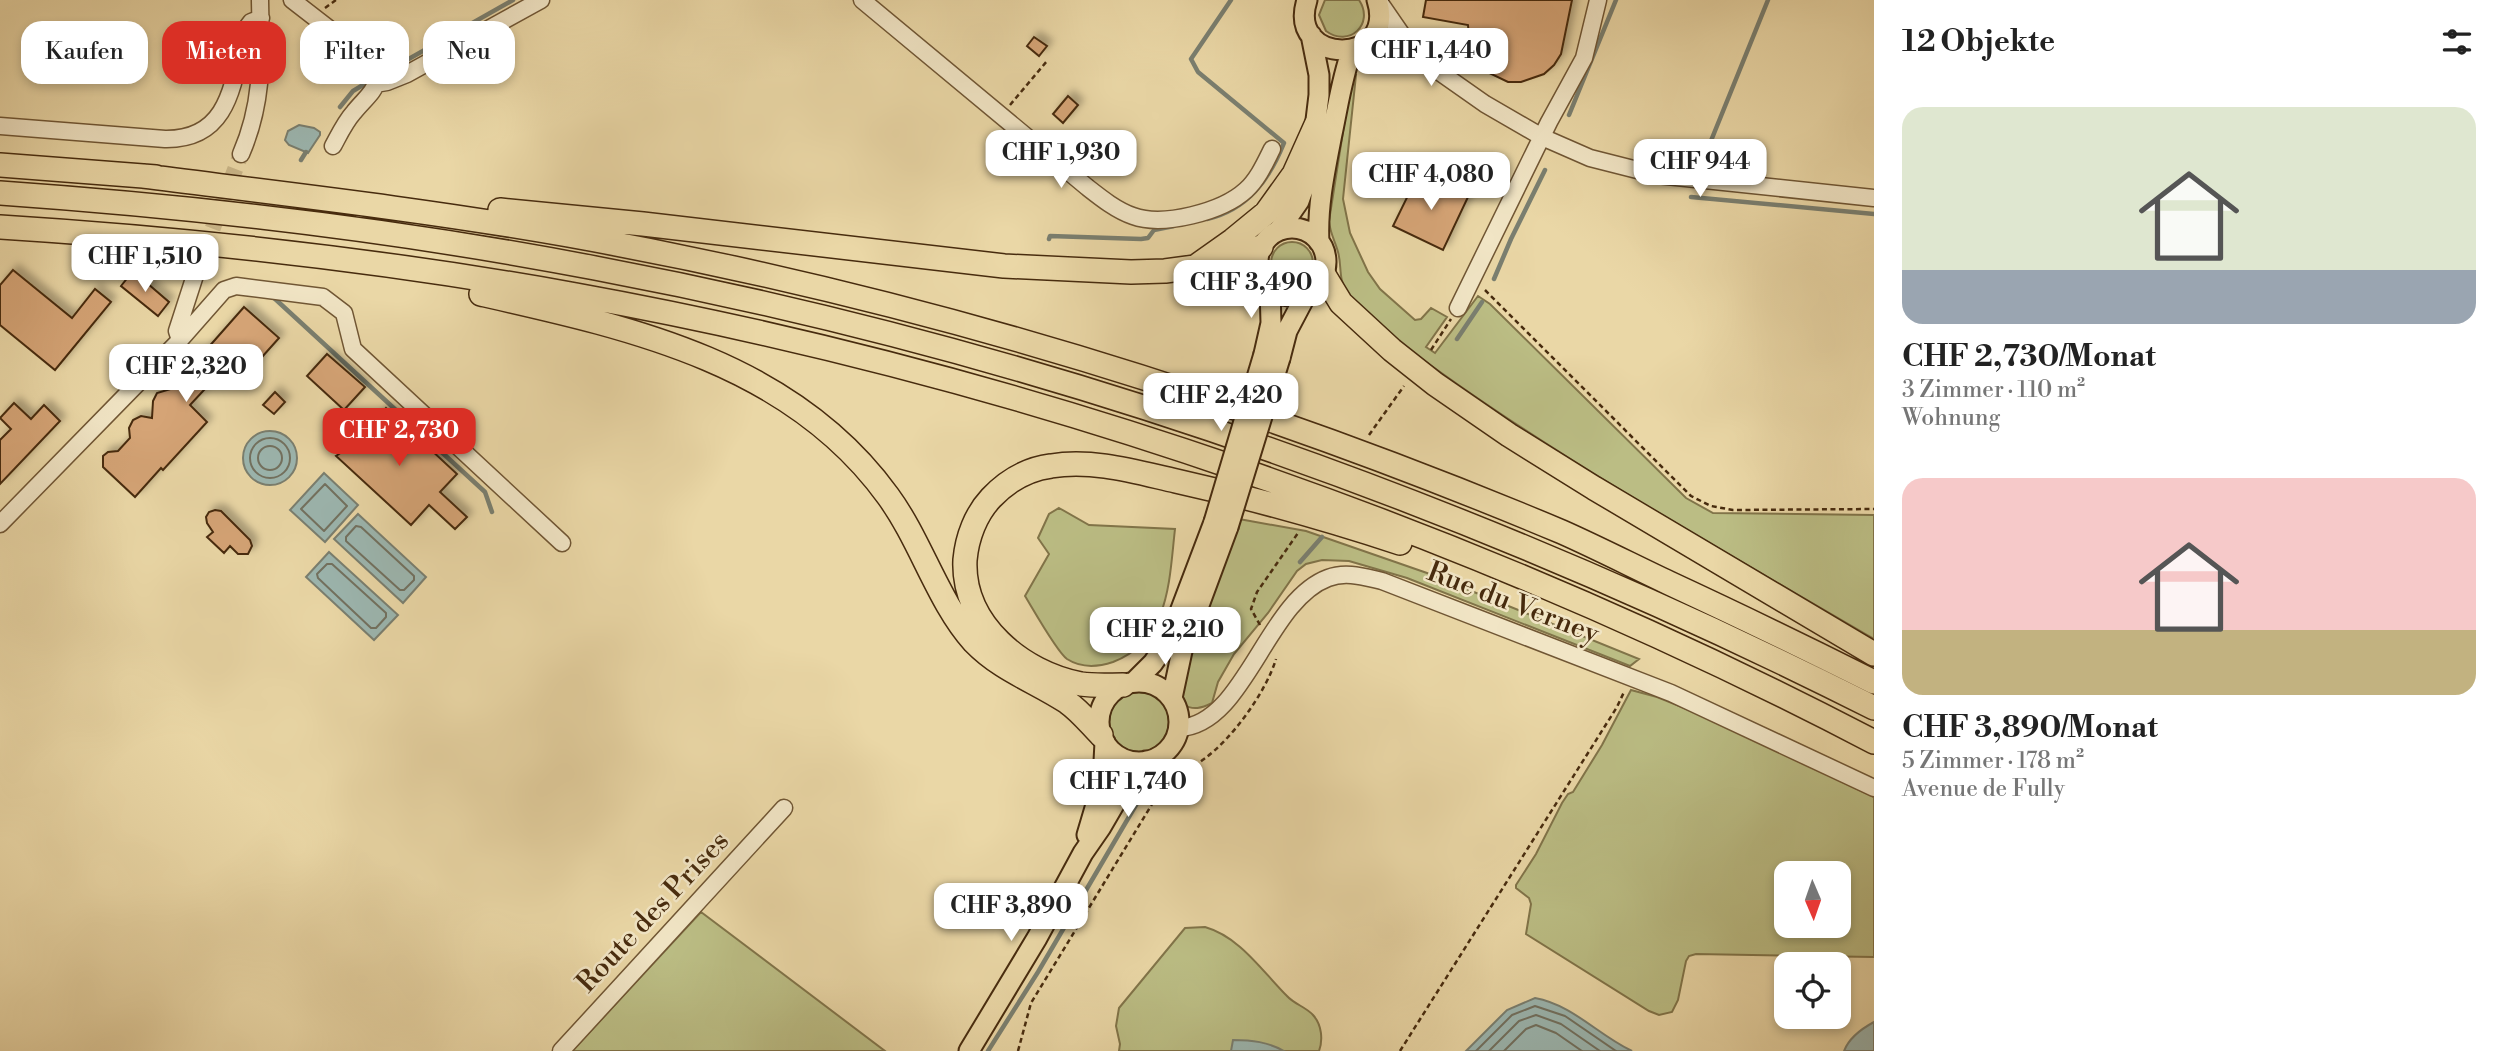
<!DOCTYPE html>
<html lang="de">
<meta charset="utf-8">
<style>
body{margin:0;font-family:"Libre Bodoni",serif;background:#f2f2f2;color:#222;height:100vh;display:flex;flex-direction:column;font-size:26px;white-space:nowrap}
*{box-sizing:border-box;margin:0}
p{font-size:23px;color:#767676}
.icon{flex:none;width:38px;height:38px;fill:none;stroke:currentColor;stroke-width:2;stroke-linecap:round;stroke-linejoin:round}
.map{position:relative;flex:1;overflow:hidden}
.details{display:flex;flex-direction:column;background:#fff;width:630px}
.details>*{flex:none}
.hud{position:absolute;left:21px;top:21px;width:665px;height:63px;display:flex;gap:14px}
.needle{width:46px;rotate:178deg}
.controls{position:absolute;left:1774px;top:861px;display:grid;gap:14px}
.controls a{display:grid;place-items:center;width:77px;height:77px;border-radius:14px;background:#fff;box-shadow:0 4px 10px #0003;font-size:35px}
.price{position:absolute;translate:-50% -60px;padding:0 16px;border-radius:14px;background:#fff;color:#222;font-size:23px;line-height:46px;filter:drop-shadow(0 2px 4px #0008)}
.price::after{content:'';position:absolute;left:50%;top:42px;width:21px;height:16px;margin-left:-10px;background:inherit;clip-path:polygon(0 0,100% 0,50% 100%)}
.price.on{background:#d93025;color:#fff}
ul{padding:0;list-style:none}
li{display:grid;align-content:center;gap:14px;height:371px;padding:0 28px}
li span{display:grid;place-items:center;height:217px;border-radius:21px;color:#555}
li>.icon{margin-inline-start:auto}
span .icon{width:126px;height:126px;fill:#fffc;stroke-width:1}
li b{font-size:30px}
h2{display:flex;justify-content:space-between;align-items:center;height:84px;padding:0 28px;font-size:30px}
.pill{padding:0 24px;border-radius:21px;background:#fff;box-shadow:0 4px 10px #0003;font-size:24px;line-height:63px}
.pill.on{background:#d93025;color:#fff}
main{display:flex;flex:1;min-height:0}
.map>svg:first-child{display:block}
</style>
<main>
<div class="map">
<svg width="1874" height="1051" viewBox="0 0 1874 1051">
<defs>
<filter id="shadow"><feDropShadow dx="5.5" dy="-5.5" stdDeviation="3.5" flood-color="#0004"/></filter>
</defs>
<rect width="100%" height="100%" fill="#ead7a6"/>
<filter id="stains"><feTurbulence type="fractalNoise" baseFrequency=".00286" numOctaves="4"/><feColorMatrix values="0 0 0 0 .2 0 0 0 0 .09 0 0 0 0 .02 0 0 0 .5 -.17"/></filter>
<radialGradient id="worn" r=".72"><stop offset=".6" stop-color="#630" stop-opacity="0"/><stop offset="1" stop-color="#630" stop-opacity=".3"/></radialGradient>
<path fill="#bbbd84" stroke="#817449" stroke-width="2" fill-rule="evenodd" d="M1325,0H1359C1375,24 1349,48 1326,31L1319,15Z
M1354,75H1356L1343,199L1350,233L1368,272L1380,289L1415,320L1421,319L1431,308L1447,317L1426,347L1435,353L1478,296L1490,304L1686,498L1713,513L1874,515V639C1734,557 1590,477 1457,384C1427,363 1366,322 1347,292C1338,279 1342,266 1338,252C1335,241 1330,233 1329,221L1350,87Z
M1271 263a21 21 0 1 1 42 0a21 21 0 1 1-42 0Z
M1059,508L1089,525L1175,529C1169,581 1170,640 1113,662C1098,667 1081,668 1067,659C1057,652 1033,609 1025,596L1049,554L1038,538L1049,514Z
M1239,519L1306,531L1427,573L1639,659L1630,666L1407,578L1349,561L1322,560L1306,564L1297,571L1268,613L1234,654L1218,682L1212,703C1202,708 1193,711 1183,704L1179,683Z
M1631,690L1657,697L1714,720L1874,797V957L1696,954L1689,956L1686,961L1678,1000L1672,1012L1659,1015L1649,1011L1526,934L1531,904L1529,898L1516,888V885L1536,854L1562,803L1568,794L1573,792L1602,745ZM1787,873H1839V926H1787Z
M1109 722a30 30 0 1 1 60 0a30 30 0 1 1-60 0Z
M701,912L885,1051H572Z
M1205,927C1240,937 1262,971 1287,996C1294,1004 1306,1007 1313,1015C1322,1025 1323,1040 1319,1051H1119L1120,1044L1116,1026L1119,1008L1185,928Z"/>
<path fill="#9cb7b1" stroke="#7a7f70" stroke-width="2" d="M299,125L314,128L320,132V135L308,153L289,145L285,140L288,131Z
M243 458a27 27 0 1 1 54 0a27 27 0 1 1-54 0Z
M324,473L358,505L325,542L290,510Z
M358,514L426,577L403,603L334,539Z
M329,552L398,615L374,640L306,577Z
M1535,998C1573,1005 1598,1035 1632,1051H1466L1507,1010Z
M1874,1022V1051H1844C1849,1038 1861,1029 1874,1022Z
M1233,1040C1252,1040 1268,1042 1284,1051H1231Z"/>
<g fill="none" stroke-linecap="round" stroke-linejoin="round">
<path stroke="#727160" stroke-width="2" d="M250 458a20 20 0 1 1 40 0a20 20 0 1 1-40 0Z
M258 458a12 12 0 1 1 24 0a12 12 0 1 1-24 0Z
M325,484L347,506L324,531L301,509Z
M356,526L361,527L414,576V580L404,590H400L346,541V537Z
M327,564H332L386,613V617L376,628H371L318,578L317,574Z
M1476,1051L1512,1015L1535,1006L1565,1016L1616,1051
M1489,1051L1519,1021L1536,1015L1561,1024L1600,1051
M1504,1051L1526,1029L1536,1025L1556,1033L1582,1051"/>
<path stroke="#7a7f70" stroke-width="4.5" d="M391,69L513,0
M340,107L353,91L368,82
M1569,115L1616,0
M301,160L306,152
M1702,163L1768,0
M1691,197L1874,214
M1207,219C1248,209 1269,180 1284,143L1198,72L1191,59L1231,0
M1049,239L1050,236L1141,239L1148,238L1154,230L1174,226
M1494,279L1511,239L1545,170
M273,297L485,492L492,512
M1457,339L1482,302
M1300,562L1322,537
M988,1051L1038,972L1143,793"/>
</g>
<path fill="#d5a476" stroke="#472b0e" stroke-width="2" filter="url(#shadow)" d="M1426,0H1572L1561,54L1554,65L1544,74L1521,82H1508L1485,71L1470,50L1468,25L1423,17Z
M1034,37L1047,46L1039,56L1027,46Z
M1068,96L1078,105L1063,123L1053,114Z
M1419,173L1468,197L1443,250L1393,226Z
M13,270L72,318L95,289L111,302L55,370L0,325V285Z
M133,271L169,302L158,316L121,286Z
M244,307L279,338L236,386L205,358L201,387L204,390L190,405L207,422L163,470L161,468L135,497L103,467V456L108,452L118,451L130,438L129,428L133,420L141,416L152,418L153,401L157,393L174,388V377L179,370L191,367Z
M327,354L365,387L344,410L307,376Z
M275,392L285,402L274,414L263,405Z
M14,403L31,419L44,405L60,421L0,484V440L11,429L0,418Z
M386,408L457,474L440,492L467,517L455,529L429,505L411,525L336,456L339,454L332,448L358,420L367,429Z
M215,510L221,511L250,540L252,546L248,554H238L230,546L224,553L207,537L213,532L207,523L206,517L209,512Z"/>
<g fill="none" stroke-linecap="round" stroke-linejoin="round">
<path stroke="#c9b588" stroke-width="16" stroke-dasharray="16 8" stroke-linecap="butt" d="M204,251L241,154"/>
<g stroke="#705634" stroke-width="19">
<path id="minor" d="M292,0L363,55C389,84 372,90 354,112C345,122 339,135 333,146
M862,0L1087,187C1101,198 1116,210 1133,216C1163,227 1222,212 1246,190C1258,179 1265,163 1272,149
M1378,0L1411,48L1438,71L1485,104L1542,137L1590,158L1657,175L1874,198
M1363,45L1391,43L1411,48
M375,84L387,82L407,74L541,0
M0,126L165,139C231,140 233,81 245,30L251,22L261,18
M241,154C264,101 261,56 260,0
M1458,308L1549,122L1584,58L1598,0
M180,340L224,290L236,286L323,297L344,313L353,349L562,543
M0,524L180,340L177,331L199,263
M1179,728C1245,725 1266,601 1328,578C1346,571 1364,577 1382,581L1671,693L1874,788
M561,1051L784,808"/>
</g>
<g stroke="#472b0e" stroke-width="23">
<path id="major" d="M1307,0C1286,66 1398,67 1377,0
M1258 262a34 34 0 1 1 68 0a34 34 0 1 1-68 0Z
M1279,230L1299,201L1310,170L1319,95V75L1311,35
M1319,242C1317,206 1325,170 1332,134C1338,106 1342,77 1352,50
M1264,354L1271,323L1270,289
M1280,358L1287,331L1307,293
M1099 722a40 40 0 1 1 80 0a40 40 0 1 1-80 0Z
M1134,682L1153,663L1170,638L1214,522
M1172,698L1182,651L1228,527
M1087,835L1103,781L1105,742
M969,1051L1037,938L1083,853L1101,827L1126,784L1146,761"/>
</g>
<g stroke="#472b0e" stroke-width="26">
<path id="highway" d="M0,165L156,177
M143,176C285,194 427,210 568,235C908,296 1243,398 1562,532C1598,548 1633,566 1669,583C1738,615 1806,648 1874,682
M0,193C200,207 398,230 595,268C1041,352 1470,504 1874,708
M500,210L643,224L1004,266L1131,272L1165,271L1195,267L1233,240L1266,213L1294,174L1316,125
M0,227C191,239 388,261 576,295C1023,376 1472,532 1874,742
M1208,264L1241,256L1261,247
M1324,275L1341,303L1392,350L1435,384L1509,435L1594,488L1874,654
M481,294C632,328 792,363 888,496C921,541 938,602 974,642C1001,670 1035,681 1067,702C1080,711 1090,724 1101,735
M1123,685C1109,685 1095,686 1081,684C1022,673 962,624 965,560C967,537 976,514 991,498C1007,481 1028,469 1051,466C1093,459 1136,472 1176,481C1252,498 1327,519 1400,543"/>
</g>
<path stroke="#472b0e" stroke-width="2.5" stroke-dasharray="5 3.5" stroke-linecap="butt" d="M325,8L336,0
M1010,105L1047,61
M1485,290L1691,496L1711,506L1733,510L1874,509
M1431,350L1451,319
M1369,435L1404,386
M1260,625L1251,609L1257,592L1298,533
M1018,1051L1031,1003L1157,796C1169,779 1188,771 1204,759C1232,739 1266,692 1276,659
M1400,1051L1617,707L1624,692"/>
<use href="#minor" stroke="#f1e5c5" stroke-width="16"/>
<use href="#major" stroke="#ead7a6" stroke-width="19"/>
<use href="#highway" stroke="#ead7a6" stroke-width="23"/>
<g stroke="#472b0e" stroke-width="23" stroke-linecap="butt">
<path id="major-bridge" d="M1214,522L1264,354
M1228,527L1280,358"/>
</g>
<use href="#major-bridge" stroke="#ead7a6" stroke-width="19"/>
</g>
<g text-anchor="middle" dominant-baseline="central" stroke-width="5" stroke-linejoin="round" paint-order="stroke">
<g font-size="28" fill="#472b0e" stroke="#f1e5c5">
<text transform="translate(1513 603) rotate(21)">Rue du Verney</text>
<text transform="translate(653 912) rotate(-47)">Route des Prises</text>
</g>
</g>
<rect width="100%" height="100%" filter="url(#stains)"/>
<rect width="100%" height="100%" fill="url(#worn)"/>
</svg>
<div class="controls">
<a><svg class="needle" viewBox="-14 -14 28 28"><path d="M0-13l5 13h-10z" fill="#e53935"/><path d="M0 13l5-13h-10z" fill="#767676"/></svg></a>
<a><svg class="icon" aria-label="locate" viewBox="0 0 24 24"><circle cx="12" cy="12" r="6"/><path d="M12 2v4M12 18v4M2 12h4M18 12h4"/></svg></a>
</div>
<b class="price" style="left:1431px;top:88px">CHF 1,440</b>
<b class="price" style="left:1061px;top:190px">CHF 1,930</b>
<b class="price" style="left:1700px;top:199px">CHF 944</b>
<b class="price" style="left:1431px;top:212px">CHF 4,080</b>
<b class="price" style="left:145px;top:294px">CHF 1,510</b>
<b class="price" style="left:1251px;top:320px">CHF 3,490</b>
<b class="price" style="left:186px;top:404px">CHF 2,320</b>
<b class="price" style="left:1221px;top:433px">CHF 2,420</b>
<b class="price on" style="left:399px;top:468px">CHF 2,730</b>
<b class="price" style="left:1165px;top:667px">CHF 2,210</b>
<b class="price" style="left:1128px;top:819px">CHF 1,740</b>
<b class="price" style="left:1011px;top:943px">CHF 3,890</b>
<div class="hud">
<a class="pill">Kaufen</a>
<a class="pill on">Mieten</a>
<a class="pill">Filter</a>
<a class="pill">Neu</a>
</div>
</div>
<section class="details">
<h2>12 Objekte<svg class="icon" aria-label="filters" viewBox="0 0 24 24"><path d="M4 7h16M4 17h16"/><circle cx="9" cy="7" r="2"/><circle cx="15" cy="17" r="2"/></svg></h2>
<ul>
<li><span style="background:linear-gradient(#dfe7d0 75%,#9aa5b1 0)"><svg class="icon" aria-label="home" viewBox="0 0 24 24"><path d="M3 11l9-7 9 7M6 9v11h12V9"/></svg></span><div><b>CHF 2,730/Monat</b><p>3 Zimmer · 110 m²</p><p>Wohnung</p></div></li>
<li><span style="background:linear-gradient(#f6c9c9 70%,#c2b280 0)"><svg class="icon" aria-label="home" viewBox="0 0 24 24"><path d="M3 11l9-7 9 7M6 9v11h12V9"/></svg></span><div><b>CHF 3,890/Monat</b><p>5 Zimmer · 178 m²</p><p>Avenue de Fully</p></div></li>
</ul>
</section>
</main>
